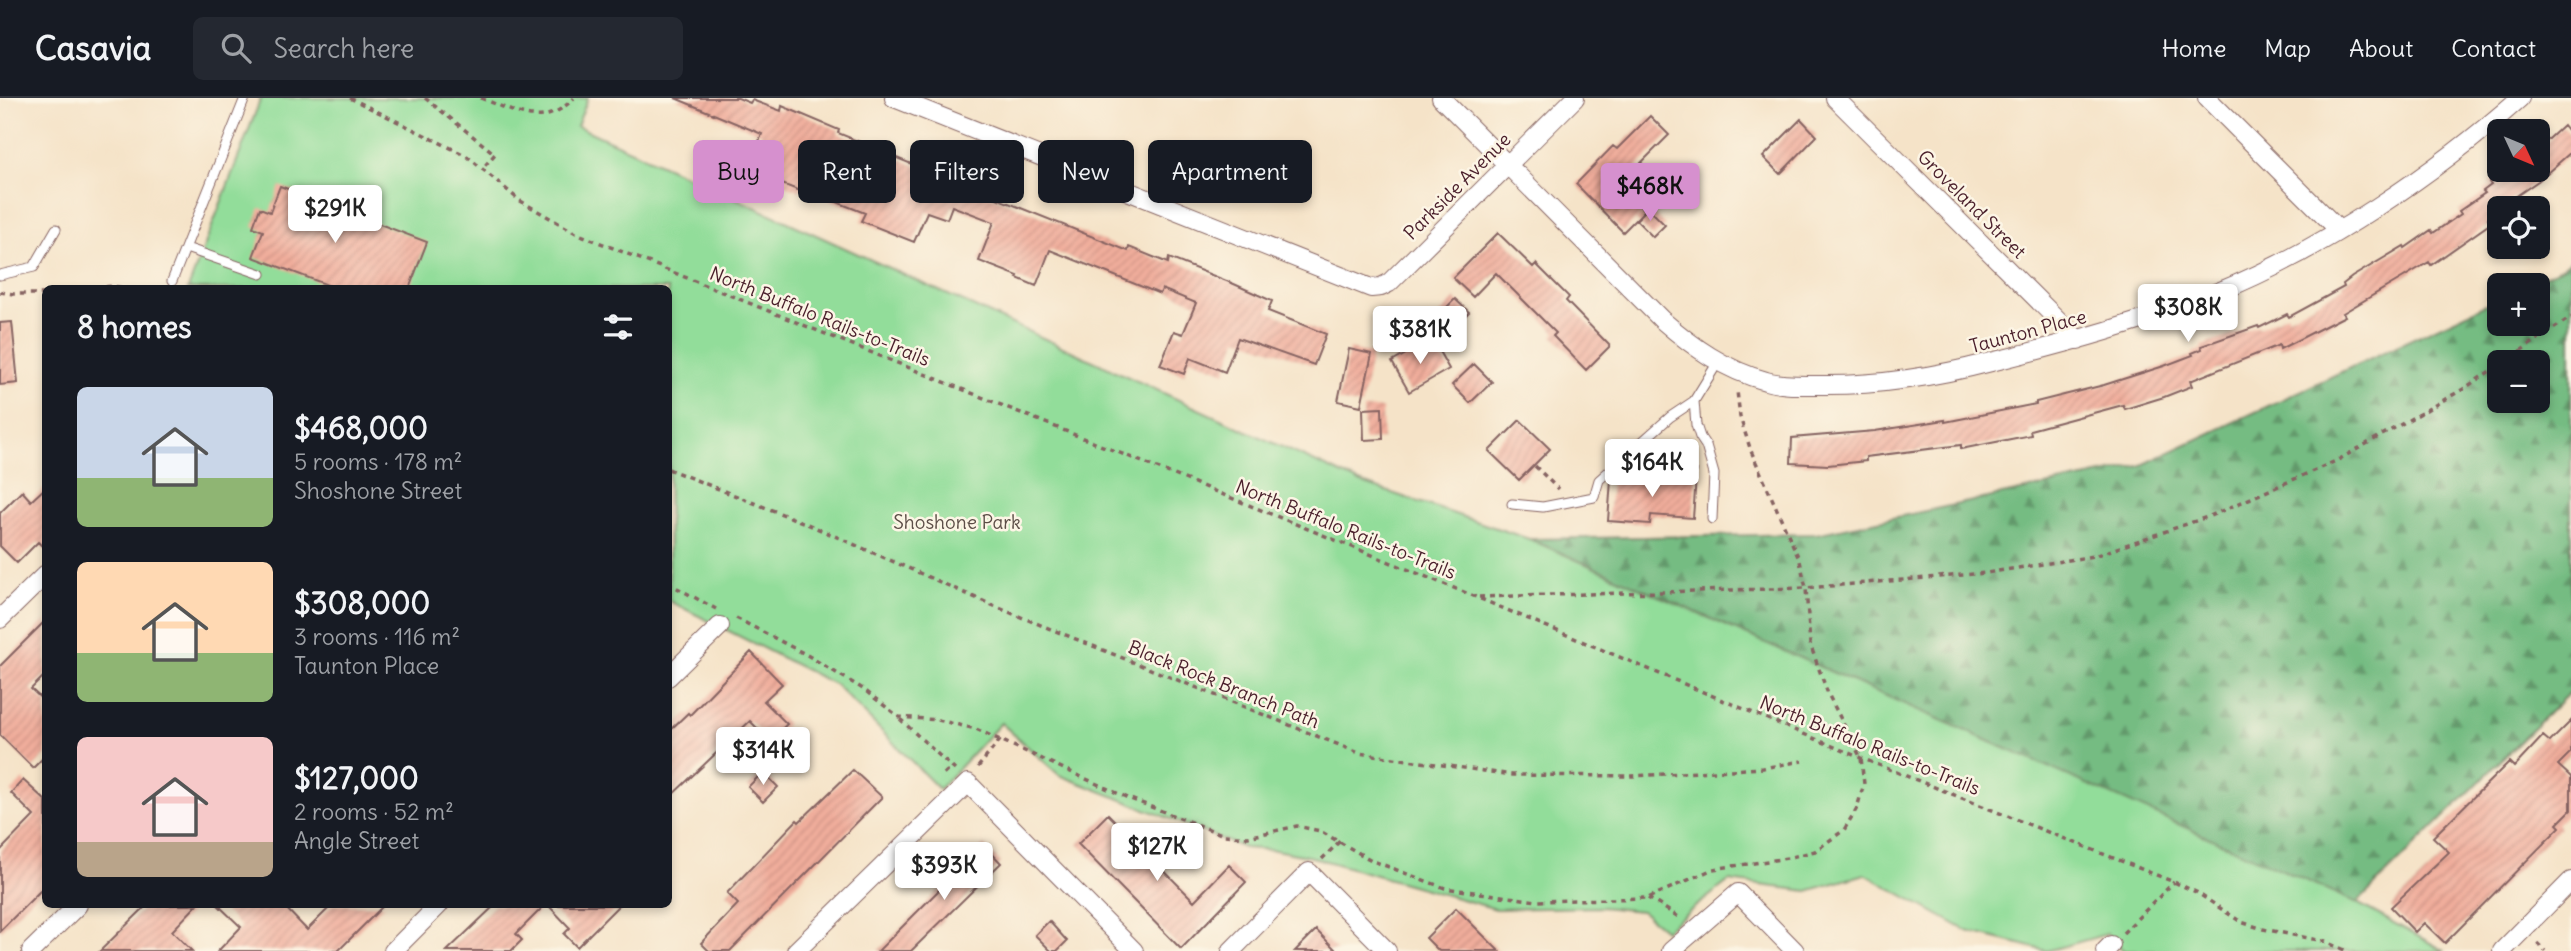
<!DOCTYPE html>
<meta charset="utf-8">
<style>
body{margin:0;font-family:Delius,sans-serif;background:#242831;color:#f1f3f6;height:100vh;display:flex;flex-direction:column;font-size:26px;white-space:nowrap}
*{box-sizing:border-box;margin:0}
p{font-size:23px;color:#9ea1a6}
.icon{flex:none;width:38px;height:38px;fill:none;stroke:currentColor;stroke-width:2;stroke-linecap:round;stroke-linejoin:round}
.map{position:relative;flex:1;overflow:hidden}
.side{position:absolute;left:42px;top:187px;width:630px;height:623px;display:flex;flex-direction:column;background:#171b24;border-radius:10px;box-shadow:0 4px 10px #0003}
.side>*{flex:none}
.top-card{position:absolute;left:693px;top:42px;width:665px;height:63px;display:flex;gap:14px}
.needle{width:46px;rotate:134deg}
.controls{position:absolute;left:2487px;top:21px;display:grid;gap:14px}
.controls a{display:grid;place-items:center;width:63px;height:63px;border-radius:10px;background:#171b24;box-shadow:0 4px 10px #0003;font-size:35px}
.price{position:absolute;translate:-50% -60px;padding:0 16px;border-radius:7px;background:#fff;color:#222;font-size:23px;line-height:46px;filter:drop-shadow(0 2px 4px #0008)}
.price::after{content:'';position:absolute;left:50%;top:42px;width:21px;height:16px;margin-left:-10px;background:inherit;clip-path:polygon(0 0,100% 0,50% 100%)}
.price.active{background:#d690ce;color:#111}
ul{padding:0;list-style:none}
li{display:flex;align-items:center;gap:21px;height:175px;padding:0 35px}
li span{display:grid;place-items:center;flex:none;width:196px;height:140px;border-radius:10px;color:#555}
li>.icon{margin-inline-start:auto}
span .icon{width:84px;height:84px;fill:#fffc;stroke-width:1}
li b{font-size:30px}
h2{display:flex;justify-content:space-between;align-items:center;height:84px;padding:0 35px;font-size:30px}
.tag{padding:0 24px;border-radius:10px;background:#171b24;box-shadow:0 4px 10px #0003;font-size:24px;line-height:63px}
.tag.active{background:#d690ce;color:#111}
header{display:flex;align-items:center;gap:42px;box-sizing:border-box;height:98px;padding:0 35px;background:#171b24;border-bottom:2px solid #363941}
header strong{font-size:33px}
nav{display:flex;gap:38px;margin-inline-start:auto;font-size:24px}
.search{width:490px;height:63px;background:#242831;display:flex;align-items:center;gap:18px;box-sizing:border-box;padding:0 24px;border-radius:10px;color:#9ea1a6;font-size:26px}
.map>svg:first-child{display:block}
</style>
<header>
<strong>Casavia</strong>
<div class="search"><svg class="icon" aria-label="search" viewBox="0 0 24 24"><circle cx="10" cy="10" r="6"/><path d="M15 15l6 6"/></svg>Search here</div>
<nav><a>Home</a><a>Map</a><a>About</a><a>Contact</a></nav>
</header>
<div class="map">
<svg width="2571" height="853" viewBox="0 0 2571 853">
<defs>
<pattern id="forest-firs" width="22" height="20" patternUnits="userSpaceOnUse" patternTransform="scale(1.75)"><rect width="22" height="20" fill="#75bc82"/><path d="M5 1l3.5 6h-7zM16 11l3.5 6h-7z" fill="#62986b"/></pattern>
<pattern id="building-hatch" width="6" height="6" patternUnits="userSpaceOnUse" patternTransform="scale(1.75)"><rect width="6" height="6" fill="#f0ad9b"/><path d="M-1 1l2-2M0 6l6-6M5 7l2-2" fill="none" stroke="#cf9486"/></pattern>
</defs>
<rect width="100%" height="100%" fill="#fcf5e5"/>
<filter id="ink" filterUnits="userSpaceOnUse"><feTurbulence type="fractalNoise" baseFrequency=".0143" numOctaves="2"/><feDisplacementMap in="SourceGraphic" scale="14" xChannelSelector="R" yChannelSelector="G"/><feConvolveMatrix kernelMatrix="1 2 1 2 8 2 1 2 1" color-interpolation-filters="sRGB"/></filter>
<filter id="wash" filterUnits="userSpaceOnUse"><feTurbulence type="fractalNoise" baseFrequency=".00686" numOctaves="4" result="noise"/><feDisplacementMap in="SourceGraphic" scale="28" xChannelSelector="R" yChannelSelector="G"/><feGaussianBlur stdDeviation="1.57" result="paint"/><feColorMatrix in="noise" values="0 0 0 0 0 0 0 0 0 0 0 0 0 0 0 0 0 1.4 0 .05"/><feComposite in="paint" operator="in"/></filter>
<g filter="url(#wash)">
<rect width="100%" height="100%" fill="#f5e3c8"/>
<path fill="url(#forest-firs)" stroke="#606e56" stroke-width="2" fill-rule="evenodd" d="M2571,161V593L2357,805L1529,441L1816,436L2140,368L2499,200V226H2538V187H2525L2562,170ZM2499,264H2538V303H2499Z"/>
<path fill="#92dd9a" stroke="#6e7e62" stroke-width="2" d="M261,0H588L577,28L1359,384L1529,441L2357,805L2445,853H2124L2107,836L2047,853L1967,833L1865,776L1807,793L1729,783L1665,832L1641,813L1601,809L1496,811L1312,759L1275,752L1244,750L1059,677L1001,625L939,691L836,587L669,503L668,191H188Z"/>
<g id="blocks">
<path fill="url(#building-hatch)" d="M675,0H738L750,5L752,2L781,13L782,8L839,32L838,35L885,54L884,55L1128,153L1129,149L1168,165L1169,160L1234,186L1272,203L1268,213L1326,236L1314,267L1238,240L1225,274L1190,260L1184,276L1160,267L1174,233L1183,236L1196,205L1162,191L1160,196L1050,152L1036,188L1017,180L1018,178L979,163L994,124L952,108L947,121L927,114L914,144L861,123L865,115L801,90L800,93L764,79L762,84L745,77L762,36Z
M1650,18L1669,37L1619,87L1645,112L1623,134L1576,86L1613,48L1617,51Z
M1801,21L1817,38L1780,76L1763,59Z
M2563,28L2571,38V54L2538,83L2499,110L2488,121L2491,125L2431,167L2429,164L2343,215L2345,218L2280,251L2279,247L2190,283L2192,288L2164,299L2125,311L2123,307L2030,332L2031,337L1961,351V347L1866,359V363L1828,367L1791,365L1792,340L1875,333L1945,322V324L2036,306V304L2104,287L2164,268L2193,257L2192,255L2202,251L2201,248L2258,228L2259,230L2287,216L2289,219L2344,189L2343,186L2352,179L2404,148L2405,150L2431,132L2433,135L2461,116L2459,113L2485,95L2483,93L2491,87L2489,84L2505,72H2538V51Z
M280,88L427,144L409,191H338L253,159L263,133L253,129L260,110L270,114Z
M1648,110L1665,127L1653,139L1636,122Z
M1498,135L1533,169L1536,166L1569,199L1566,203L1610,248L1586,272L1553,238L1556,235L1496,175L1473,199L1453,180Z
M1455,201L1469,214L1445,238L1431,225Z
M12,224L18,285L0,287V225Z
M1432,241L1449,271L1409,294L1392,264Z
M1349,251L1372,256L1361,308L1338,303Z
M1474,266L1492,284L1470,305L1452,287Z
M1382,310L1383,341L1364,342L1363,311Z
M1520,322L1550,351L1519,382L1489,353Z
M1654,376L1696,379L1693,420L1651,417L1650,426L1608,423L1611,382L1653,385Z
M46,389V452L38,444L17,465L0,448V415L22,393L31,403Z
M46,522V576L31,591L46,605V657L33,670L0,637V568Z
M751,554L782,586L764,603L787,626L770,643L750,623L668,701V634L688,615L690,617Z
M2571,623V654L2558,667L2571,679V712L2557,726L2560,729L2445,845L2424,825L2415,834L2391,809L2449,754L2433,739L2509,664L2514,669L2543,638L2550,644Z
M853,672L882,699L730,853H709L701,845L738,806L727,795L797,722L799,724Z
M763,674L778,689L763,704L748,689Z
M23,682L46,703V787L0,833V753L34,718L11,695Z
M1108,716L1194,803L1229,767L1246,784L1181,851L1078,746Z
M984,747L1001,765L911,853H878Z
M147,807H197L172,833L192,853H100Z
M218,807H283L307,832L332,807H384L338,853H218L241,829Z
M495,807H545L516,836L522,842L511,853H447Z
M548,807H619L577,849L564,836L570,830Z
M1456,810L1499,853H1439L1426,840Z
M1049,823L1067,843L1057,853H1051L1035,837Z
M1316,832L1337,853H1295Z"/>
</g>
</g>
<g filter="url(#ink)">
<use href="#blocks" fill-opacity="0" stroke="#866462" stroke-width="2"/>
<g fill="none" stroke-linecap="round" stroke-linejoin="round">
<g stroke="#866462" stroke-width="11">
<path id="service" d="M186,150L261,176
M0,177L34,169L56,131
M172,183L245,0
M1694,303L1696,327L1700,339L1706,348L1714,376L1712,421
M1512,406L1543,409L1594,399L1599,382L1670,319L1694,303L1718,264"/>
</g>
<g stroke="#866462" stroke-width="20">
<path id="minor" d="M894,0L1371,190L1381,189L1389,185L1575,0
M1441,0L1662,222C1693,249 1725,272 1766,283C1783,288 1801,287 1818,287C1877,288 1934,279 1991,264C2068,245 2145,224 2218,194C2322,152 2436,75 2520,0
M1835,0L2078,242
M2207,0L2339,132
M0,521L46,476
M668,579L720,528
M31,853L78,807
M393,853L439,807
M796,853L968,685L1134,853
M1231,853L1309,774L1387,853
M1671,853L1738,795L1795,853
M2105,853L2111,847
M2502,853L2571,783"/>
</g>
<path stroke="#866462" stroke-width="3.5" stroke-dasharray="5 5" stroke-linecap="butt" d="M350,0L467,58L519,102L576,135L1476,499L1861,660L2174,784L2196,794L2241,824L2263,831L2323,843L2347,853
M425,0L495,56L482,71
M481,0C517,14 542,33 574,0
M86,191L113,188L128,191
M0,194L14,196H46
M2504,264L2571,219
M1535,368L1558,391
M1636,368L1698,373
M668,371L805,425L1006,513L1359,655L1512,677L1633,678L1763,670L1802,663
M1633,382L1634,370
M668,485L716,511
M1479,499L1806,490L1986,475L2094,458L2210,418L2338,362L2465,290L2499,267
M736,520L807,557L863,591L899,619L938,622L976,631L1128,700L1224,737L1248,739L1297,728L1320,733L1373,763L1445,790L1537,803L1648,800L1713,771L1788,760L1815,753L1844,732L1857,710L1864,686L1861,660L1828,596L1810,546L1806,490L1800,463L1751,353L1740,319L1737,293
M900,621L956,673
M978,669L1001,641
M944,676L951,669
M1322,761L1340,743
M1648,800L1682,821
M2123,835L2174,784
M2537,845L2545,853"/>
<use href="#service" stroke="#fff" stroke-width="9"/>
<use href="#minor" stroke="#fff" stroke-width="18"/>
</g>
</g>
<g text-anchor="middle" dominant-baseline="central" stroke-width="5" stroke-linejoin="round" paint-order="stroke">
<g font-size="19" fill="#4a1f2b" stroke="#fcf5e5">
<text transform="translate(1457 88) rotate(-45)">Parkside Avenue</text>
<text transform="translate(1972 106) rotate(45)">Groveland Street</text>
<text transform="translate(820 218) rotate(22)">North Buffalo Rails-to-Trails</text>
<text transform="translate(2028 233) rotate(-15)">Taunton Place</text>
<text transform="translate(1346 431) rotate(22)">North Buffalo Rails-to-Trails</text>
<text transform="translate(1224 586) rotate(22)">Black Rock Branch Path</text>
<text transform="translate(1870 647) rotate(22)">North Buffalo Rails-to-Trails</text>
</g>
<g font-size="19" fill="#5c4e47" stroke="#fcf5e5">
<text x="957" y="424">Shoshone Park</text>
</g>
</g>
</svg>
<div class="controls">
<a><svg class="needle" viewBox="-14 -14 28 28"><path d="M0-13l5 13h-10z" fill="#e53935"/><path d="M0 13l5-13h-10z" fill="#9ea1a6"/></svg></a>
<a><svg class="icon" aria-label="locate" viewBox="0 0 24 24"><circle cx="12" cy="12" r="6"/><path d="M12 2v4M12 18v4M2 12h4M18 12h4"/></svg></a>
<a>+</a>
<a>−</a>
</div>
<b class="price active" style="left:1650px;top:125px">$468K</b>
<b class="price" style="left:335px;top:147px">$291K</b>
<b class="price" style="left:2188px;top:246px">$308K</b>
<b class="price" style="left:1420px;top:268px">$381K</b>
<b class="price" style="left:1652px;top:401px">$164K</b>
<b class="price" style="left:763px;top:689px">$314K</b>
<b class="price" style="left:1157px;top:785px">$127K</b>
<b class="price" style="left:944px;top:804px">$393K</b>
<div class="top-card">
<a class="tag active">Buy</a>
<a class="tag">Rent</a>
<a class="tag">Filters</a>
<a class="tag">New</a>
<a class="tag">Apartment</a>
</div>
<section class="side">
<h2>8 homes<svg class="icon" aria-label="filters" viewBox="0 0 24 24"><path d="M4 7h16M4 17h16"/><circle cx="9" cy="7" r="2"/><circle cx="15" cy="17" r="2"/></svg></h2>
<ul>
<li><span style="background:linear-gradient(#c9d6e8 65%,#8fb573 0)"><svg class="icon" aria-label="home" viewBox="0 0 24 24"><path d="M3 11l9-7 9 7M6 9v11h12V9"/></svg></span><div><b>$468,000</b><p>5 rooms · 178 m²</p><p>Shoshone Street</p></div></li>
<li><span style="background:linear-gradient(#ffd9b3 65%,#8fb573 0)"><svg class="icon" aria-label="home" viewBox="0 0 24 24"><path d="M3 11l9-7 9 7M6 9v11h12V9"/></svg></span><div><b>$308,000</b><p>3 rooms · 116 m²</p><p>Taunton Place</p></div></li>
<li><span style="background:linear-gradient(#f6c9c9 75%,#b9a48a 0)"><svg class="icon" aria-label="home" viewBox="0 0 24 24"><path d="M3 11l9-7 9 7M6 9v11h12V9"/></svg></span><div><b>$127,000</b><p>2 rooms · 52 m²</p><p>Angle Street</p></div></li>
</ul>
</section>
</div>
